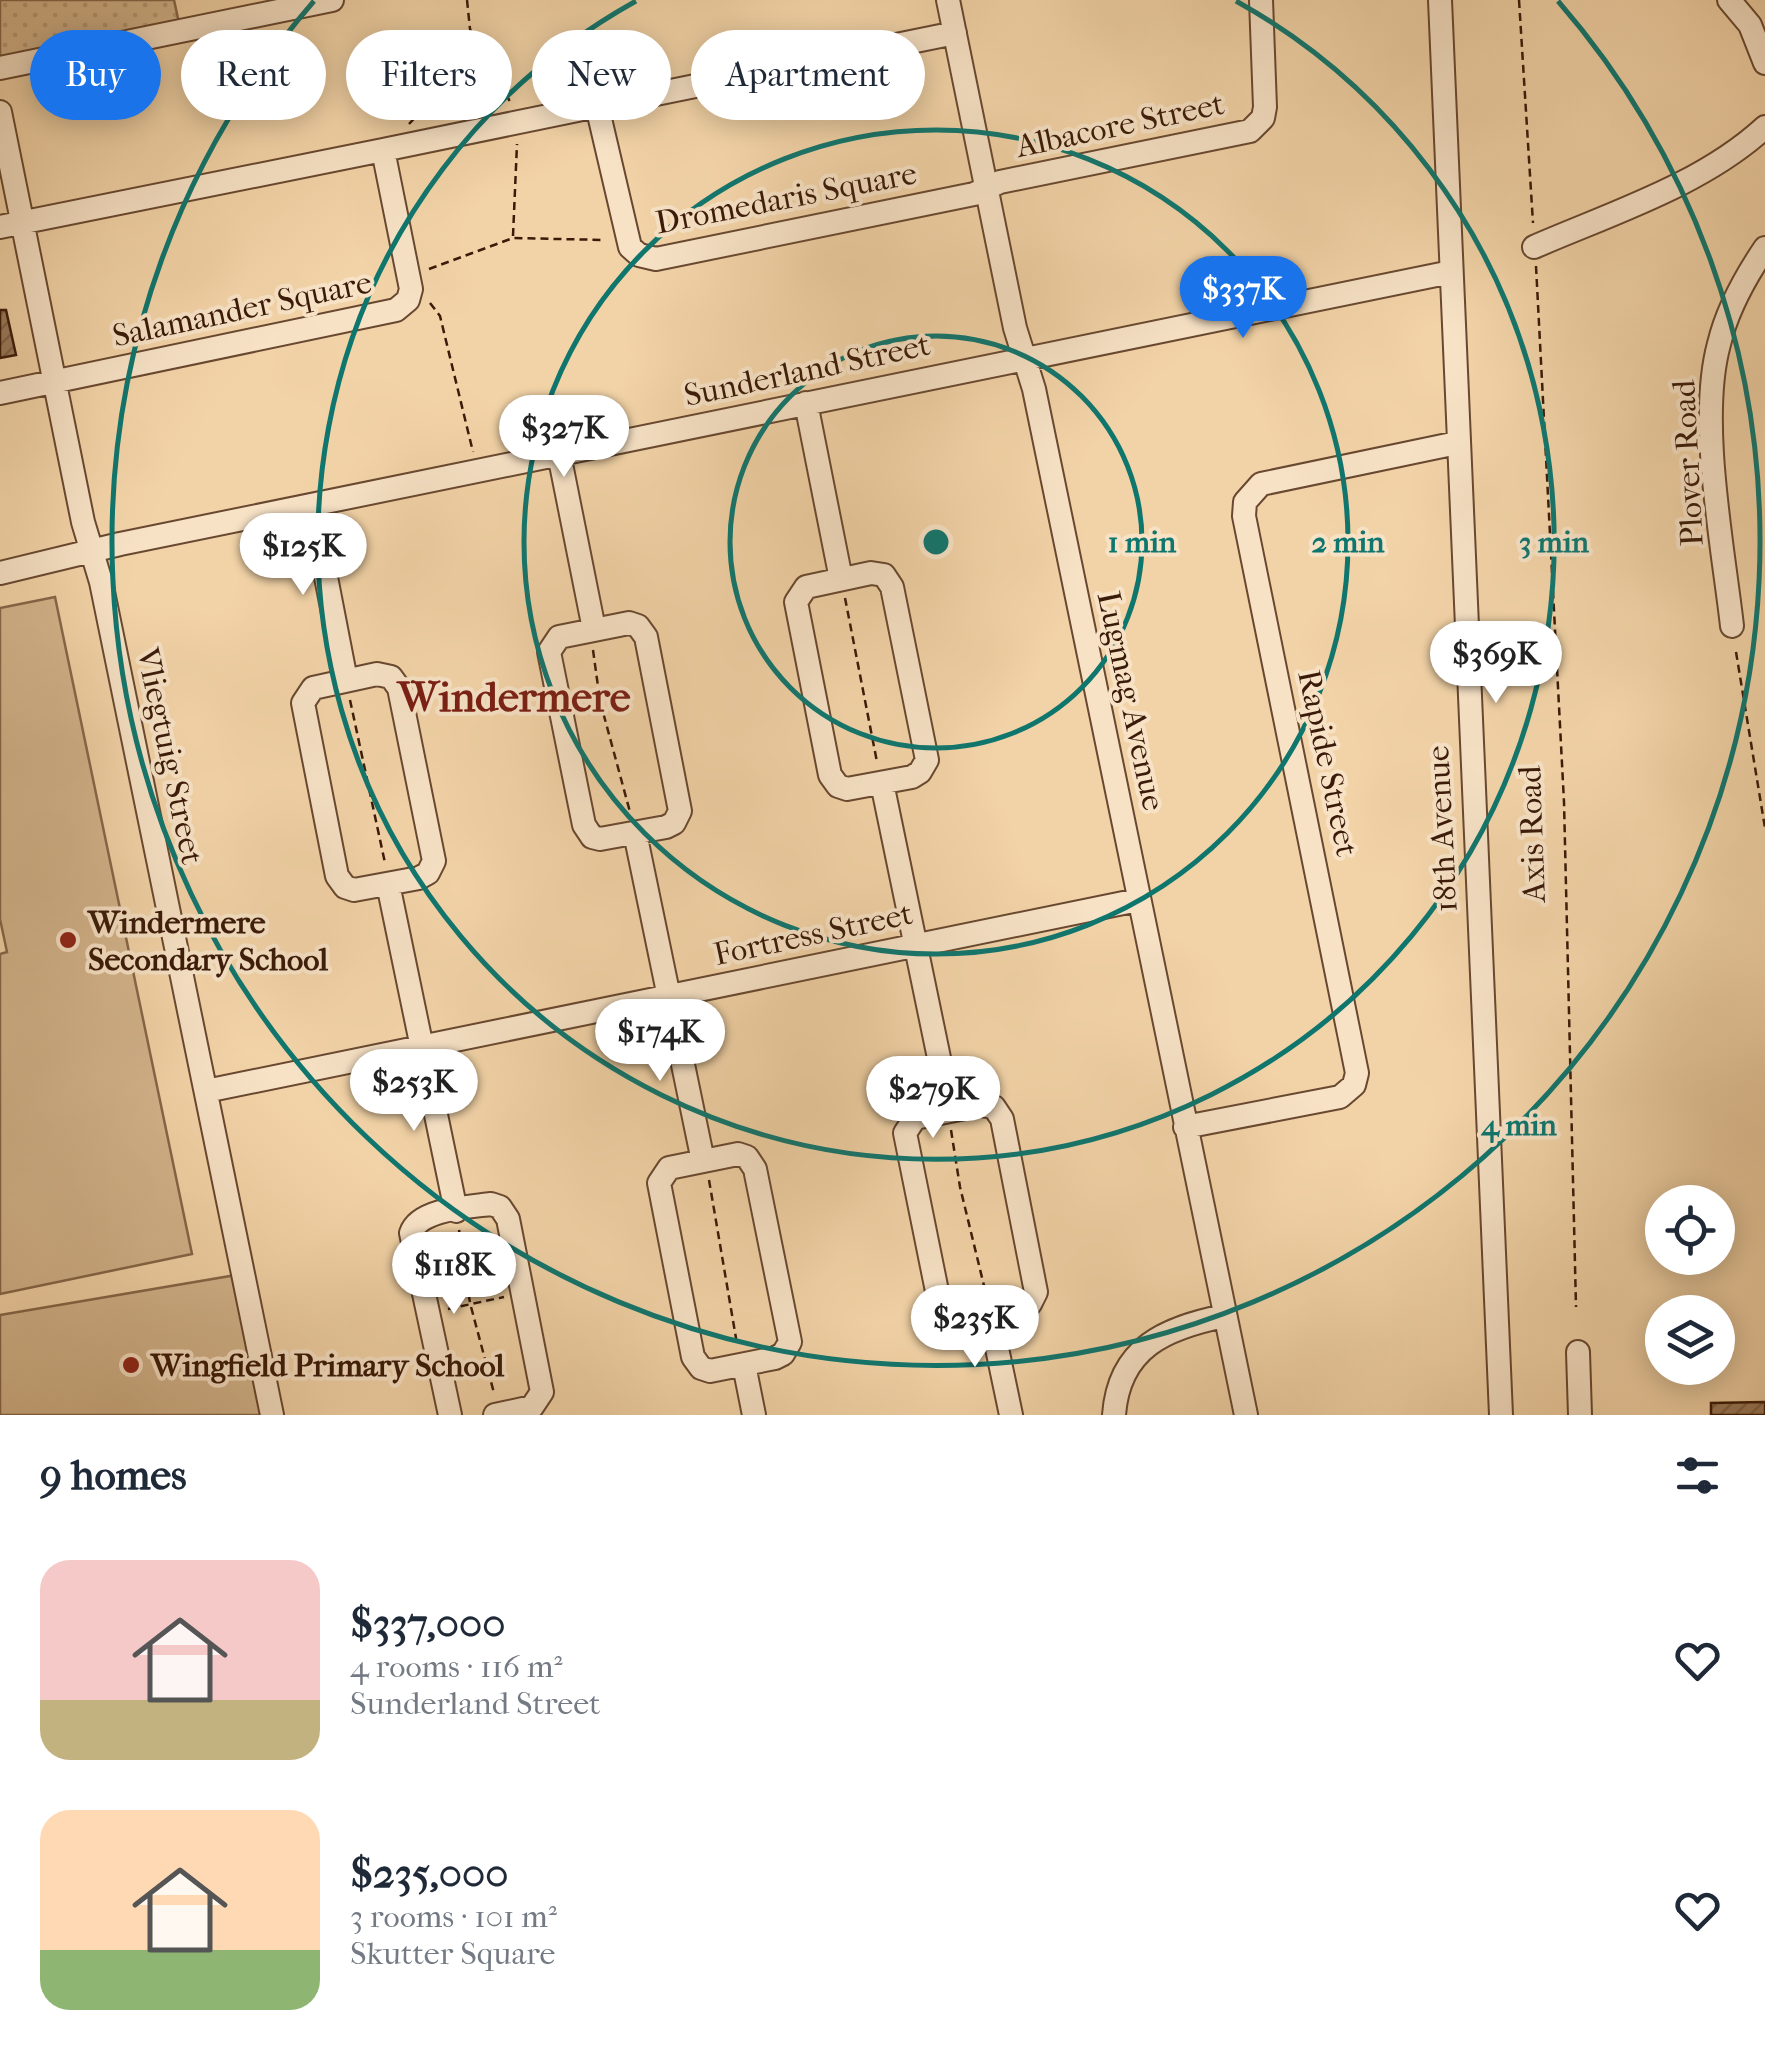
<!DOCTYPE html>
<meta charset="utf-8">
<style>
body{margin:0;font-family:"IM FELL French Canon",serif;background:#f2f2f3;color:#1f2937;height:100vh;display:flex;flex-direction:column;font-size:38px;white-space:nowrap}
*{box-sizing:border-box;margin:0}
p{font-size:32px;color:#747a83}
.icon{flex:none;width:55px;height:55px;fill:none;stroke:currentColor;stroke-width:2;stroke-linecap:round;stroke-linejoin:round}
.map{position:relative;height:1415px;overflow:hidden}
.side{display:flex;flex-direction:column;background:#fff;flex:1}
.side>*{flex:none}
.hud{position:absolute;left:30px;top:30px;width:1000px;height:90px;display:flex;gap:20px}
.fabs{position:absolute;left:1645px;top:1185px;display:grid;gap:20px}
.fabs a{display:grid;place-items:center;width:90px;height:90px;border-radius:50%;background:#fff;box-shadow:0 5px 25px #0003;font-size:50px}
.price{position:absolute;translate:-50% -85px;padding:0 22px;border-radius:35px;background:#fff;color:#222;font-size:32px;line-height:65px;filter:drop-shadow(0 2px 5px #0008)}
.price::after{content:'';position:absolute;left:50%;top:60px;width:30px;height:22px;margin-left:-15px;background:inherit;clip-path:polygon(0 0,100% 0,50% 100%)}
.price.selected{background:#1a73e8;color:#fff}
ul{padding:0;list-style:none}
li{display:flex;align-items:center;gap:30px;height:250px;padding:0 40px}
li span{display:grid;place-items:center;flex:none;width:280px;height:200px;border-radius:30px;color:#555}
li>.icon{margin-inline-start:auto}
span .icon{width:120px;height:120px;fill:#fffc;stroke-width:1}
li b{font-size:42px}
h2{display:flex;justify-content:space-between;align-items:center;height:120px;padding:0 40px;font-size:42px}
.tag{padding:0 35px;border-radius:45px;background:#fff;box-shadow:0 5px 25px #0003;font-size:35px;line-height:90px}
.tag.selected{background:#1a73e8;color:#fff}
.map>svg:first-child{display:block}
</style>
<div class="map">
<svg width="1765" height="1415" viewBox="0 0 1765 1415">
<defs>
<pattern id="grass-dots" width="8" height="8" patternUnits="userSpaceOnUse" patternTransform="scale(2.5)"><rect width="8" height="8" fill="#d3b48c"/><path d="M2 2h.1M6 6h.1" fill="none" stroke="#b69a77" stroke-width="1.8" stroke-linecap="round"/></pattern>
<pattern id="building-hatch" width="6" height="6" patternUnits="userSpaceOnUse" patternTransform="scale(2.5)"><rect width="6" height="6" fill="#9a7a5b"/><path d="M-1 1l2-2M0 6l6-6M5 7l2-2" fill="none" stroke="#7f6349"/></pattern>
</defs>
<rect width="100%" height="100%" fill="#f2d3a7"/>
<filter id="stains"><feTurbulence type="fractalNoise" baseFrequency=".002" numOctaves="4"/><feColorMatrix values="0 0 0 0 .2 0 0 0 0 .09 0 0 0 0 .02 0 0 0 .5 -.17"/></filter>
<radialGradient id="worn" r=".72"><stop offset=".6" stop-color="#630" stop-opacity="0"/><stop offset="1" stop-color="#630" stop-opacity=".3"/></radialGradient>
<path fill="url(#grass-dots)" stroke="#86674a" stroke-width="2.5" d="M0,0H174L179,23L0,59Z"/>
<path fill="#d3b48c" stroke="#86674a" stroke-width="2.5" d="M55,597L192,1254L0,1294V954L7,952L0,919V608Z
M242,1274L272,1415H0V1315Z"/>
<path fill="url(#building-hatch)" stroke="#3a1a08" stroke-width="2.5" d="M0,310H6L16,355L0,358Z
M1765,1402V1415H1711V1403Z"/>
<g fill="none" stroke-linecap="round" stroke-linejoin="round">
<g stroke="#684830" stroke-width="26">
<path id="minor" d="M948,0L1015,328L1034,389L1246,1415
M1440,0L1501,1415
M1729,0L1750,25L1765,63
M955,33L597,106L630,247L639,255L656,259L974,194L1000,182L1250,131L1263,118L1265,107L1261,0
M0,68L332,0
M0,112L83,522L101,582L272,1415
M383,150L597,106
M0,227L383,150L411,289L408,300L396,310L0,393
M1534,247C1612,213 1702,185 1765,127
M806,403L841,579
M559,454L594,629
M312,505L346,680
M0,573L120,544L1451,272
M871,573L884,575L892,587L927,760L920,772L912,777L847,789L838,786L830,775L796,602L806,587Z
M629,623L638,626L646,637L680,811L674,823L666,827L600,839L592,837L584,825L549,652L559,637Z
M1732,626C1723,546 1698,420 1719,344C1727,310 1746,276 1765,248
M377,674L391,677L399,688L434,861L428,873L419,878L354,890L345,887L337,876L303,703L313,688Z
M882,783L950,1111
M635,833L703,1161
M388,884L456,1211
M206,1091L1138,900
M980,1105L994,1107L1002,1119L1036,1292L1030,1304L1022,1308L957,1321L948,1318L940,1306L905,1133L915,1118Z
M1185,1127L1340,1097L1354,1085L1357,1073L1244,516L1245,502L1261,484L1457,443
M738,1154L747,1157L755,1169L790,1342L783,1354L775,1358L710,1371L701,1368L693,1357L659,1183L669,1168Z
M990,1315L1011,1415
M1578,1352L1580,1415
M744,1365L754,1415
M450,1415L411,1233C419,1209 468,1207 491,1204L500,1207L508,1219L542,1392L532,1407L495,1415
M1114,1415C1119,1347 1166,1328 1224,1316"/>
</g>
<path stroke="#3a1a08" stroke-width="2.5" stroke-dasharray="8 5" stroke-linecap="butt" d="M467,0L470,29L479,48L492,62L510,102
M1519,0L1533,223
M409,124L478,49
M513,236L517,144
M1536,266L1564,802L1576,1307
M429,269L513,238L605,240
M430,303L440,316L473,452
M845,598L877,762
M593,650L600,701L630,812
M1736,652L1765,828
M350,700L385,863
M951,1130L960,1187L986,1294
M709,1180L737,1344
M459,1230L470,1303L494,1393
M448,1309L504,1297"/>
<use href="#minor" stroke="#f7e2c6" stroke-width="22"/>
</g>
<g fill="none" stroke="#0f766e" stroke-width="5">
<circle cx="936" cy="542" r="206"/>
<circle cx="936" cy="542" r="412"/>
<path d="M1236 1A618 618 0 1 1 636 1"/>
<path d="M1558 1A824 824 0 1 1 314 1"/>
</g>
<g fill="#8f2418" stroke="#f7e2c6" stroke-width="4">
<circle cx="68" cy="940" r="10"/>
<circle cx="131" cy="1365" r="10"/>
</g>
<g text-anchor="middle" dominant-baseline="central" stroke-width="8" stroke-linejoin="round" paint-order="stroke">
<g font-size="32" fill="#3a1a08" stroke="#f7e2c6">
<text transform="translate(1120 125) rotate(-12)">Albacore Street</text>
<text transform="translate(786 198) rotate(-11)">Dromedaris Square</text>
<text transform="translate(242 309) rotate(-12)">Salamander Square</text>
<text transform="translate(807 370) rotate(-12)">Sunderland Street</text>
<text transform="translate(1688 463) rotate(-93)">Plover Road</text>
<text transform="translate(1131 701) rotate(78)">Lugmag Avenue</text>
<text transform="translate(170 756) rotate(78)">Vliegtuig Street</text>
<text transform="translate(1328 763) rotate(78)">Rapide Street</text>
<text transform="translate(1442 829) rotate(-93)">18th Avenue</text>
<text transform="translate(1532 834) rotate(-92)">Axis Road</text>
<text transform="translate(813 934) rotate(-12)">Fortress Street</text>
</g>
<g font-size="32" font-weight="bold" fill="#3a1a08" stroke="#f7e2c6" text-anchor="start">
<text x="88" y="922">Windermere<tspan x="88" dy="37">Secondary School</tspan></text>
<text x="151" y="1365">Wingfield Primary School</text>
</g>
<g font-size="42" font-weight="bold" fill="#7a1f14" stroke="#f7e2c6">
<text x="514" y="697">Windermere</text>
</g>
</g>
<circle cx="936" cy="542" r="15" fill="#0f766e" stroke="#f7e2c6" stroke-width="5"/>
<g font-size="30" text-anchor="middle" font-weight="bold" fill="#0f766e" stroke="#f7e2c6" stroke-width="8" stroke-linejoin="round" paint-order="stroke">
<text x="1142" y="552">1 min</text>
<text x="1348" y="552">2 min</text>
<text x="1554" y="552">3 min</text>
<text x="1519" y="1135">4 min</text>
</g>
<rect width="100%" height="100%" filter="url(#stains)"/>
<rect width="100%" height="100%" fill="url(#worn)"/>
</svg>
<div class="fabs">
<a><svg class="icon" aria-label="locate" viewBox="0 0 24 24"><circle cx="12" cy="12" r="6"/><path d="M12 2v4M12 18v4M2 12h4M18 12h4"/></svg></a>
<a><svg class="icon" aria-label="layers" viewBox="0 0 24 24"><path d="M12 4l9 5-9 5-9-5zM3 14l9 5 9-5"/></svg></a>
</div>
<b class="price selected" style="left:1243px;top:341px">$337K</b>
<b class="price" style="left:564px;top:480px">$327K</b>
<b class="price" style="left:303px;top:598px">$125K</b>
<b class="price" style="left:1496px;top:706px">$369K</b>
<b class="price" style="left:660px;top:1084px">$174K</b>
<b class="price" style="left:414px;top:1134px">$253K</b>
<b class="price" style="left:933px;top:1141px">$279K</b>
<b class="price" style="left:454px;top:1317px">$118K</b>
<b class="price" style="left:975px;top:1370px">$235K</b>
<div class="hud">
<a class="tag selected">Buy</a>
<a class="tag">Rent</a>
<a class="tag">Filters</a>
<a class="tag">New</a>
<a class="tag">Apartment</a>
</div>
</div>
<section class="side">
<h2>9 homes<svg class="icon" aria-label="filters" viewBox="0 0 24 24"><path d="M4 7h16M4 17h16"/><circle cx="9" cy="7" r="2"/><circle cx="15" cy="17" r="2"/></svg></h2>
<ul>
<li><span style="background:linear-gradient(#f6c9c9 70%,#c2b280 0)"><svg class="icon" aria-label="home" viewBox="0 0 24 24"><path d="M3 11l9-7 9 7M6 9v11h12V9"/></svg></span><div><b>$337,000</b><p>4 rooms · 116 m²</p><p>Sunderland Street</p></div><svg class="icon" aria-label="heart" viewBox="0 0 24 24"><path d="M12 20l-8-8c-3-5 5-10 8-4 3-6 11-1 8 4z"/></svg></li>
<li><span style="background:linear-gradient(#ffd9b3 70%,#8fb573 0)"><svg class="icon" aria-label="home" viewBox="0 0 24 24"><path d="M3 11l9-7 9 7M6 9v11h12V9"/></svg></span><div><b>$235,000</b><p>3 rooms · 101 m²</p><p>Skutter Square</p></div><svg class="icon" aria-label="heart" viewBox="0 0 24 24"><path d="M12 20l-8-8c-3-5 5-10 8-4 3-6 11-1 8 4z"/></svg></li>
</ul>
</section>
